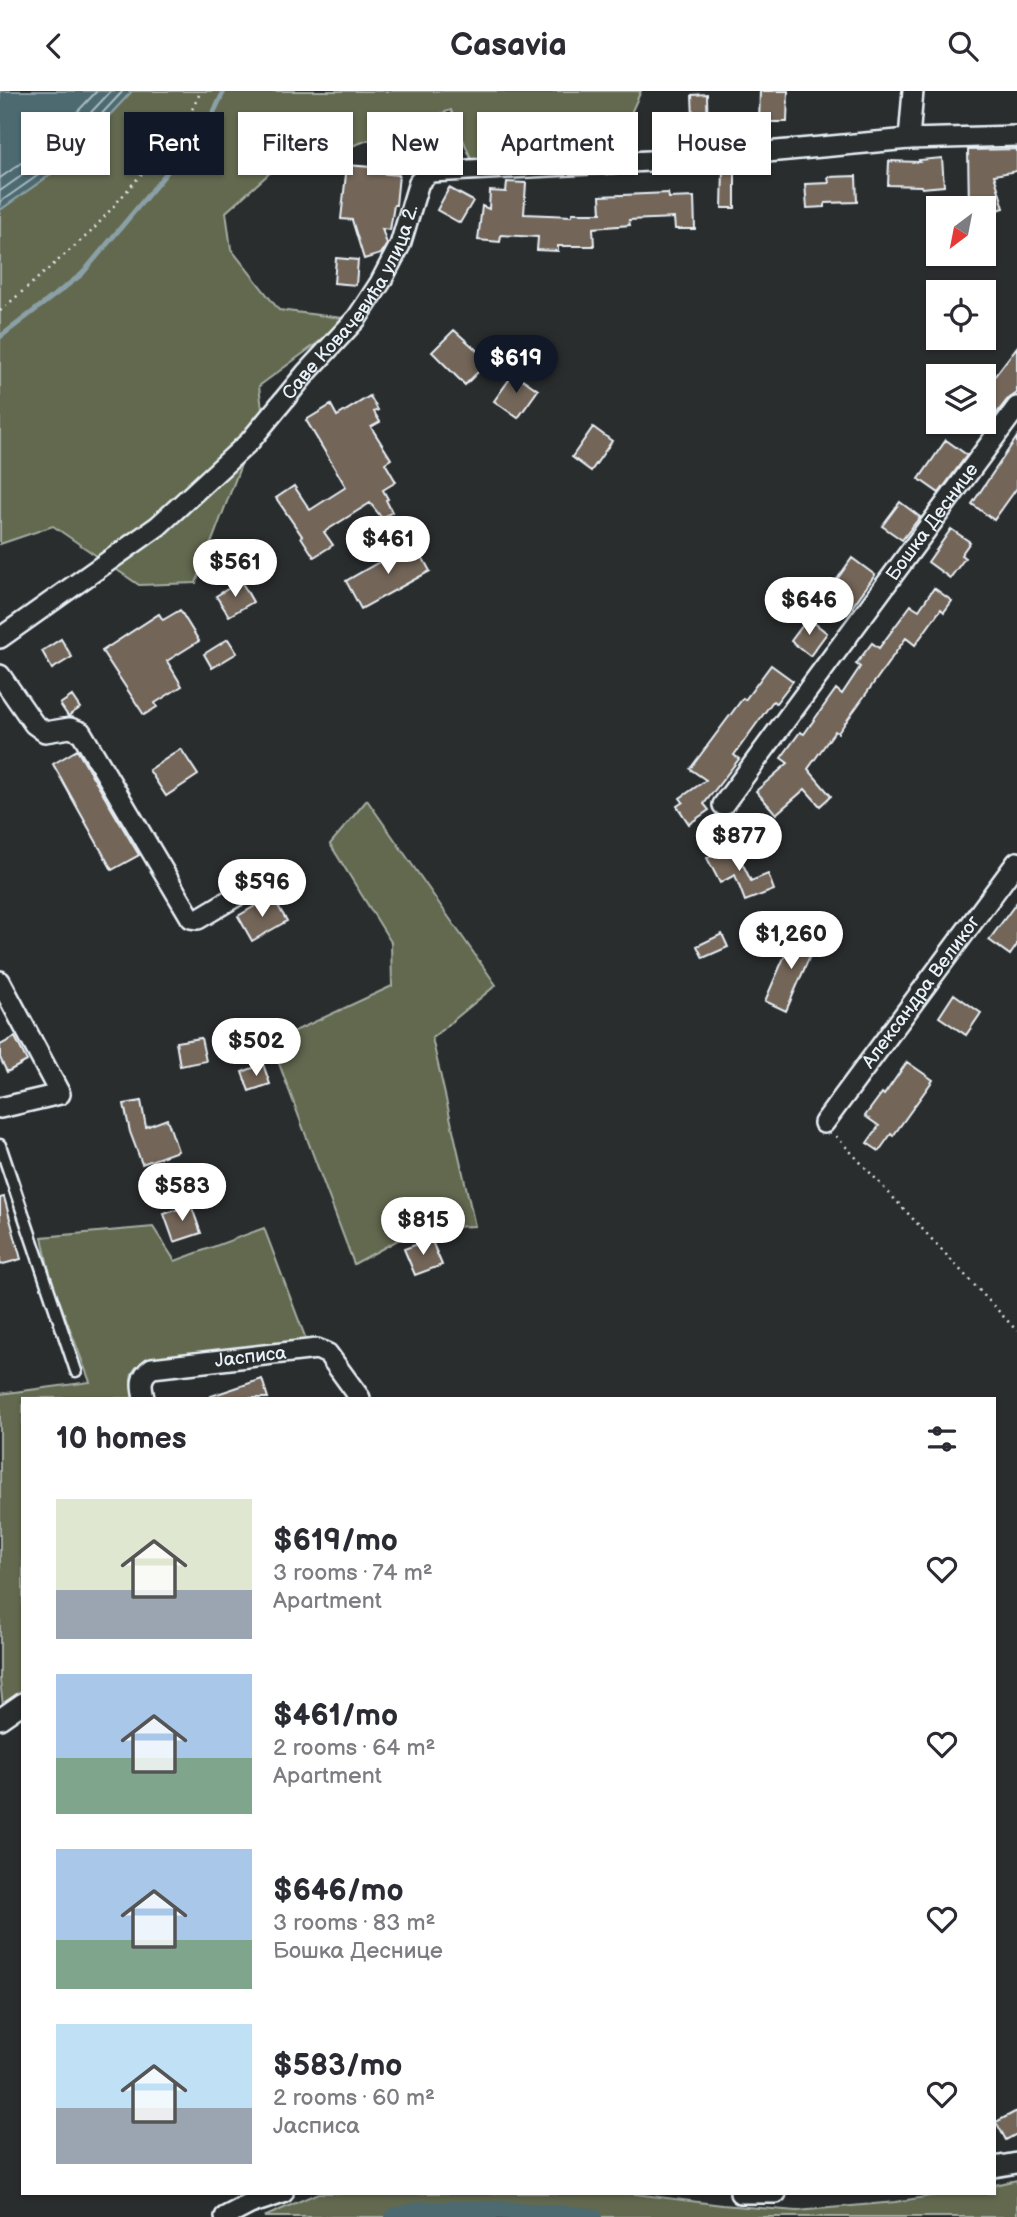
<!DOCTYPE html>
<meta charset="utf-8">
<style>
body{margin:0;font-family:"Balsamiq Sans",sans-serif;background:#f2f2f3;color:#2b2b33;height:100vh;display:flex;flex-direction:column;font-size:26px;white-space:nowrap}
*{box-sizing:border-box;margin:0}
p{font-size:23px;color:#7c7c81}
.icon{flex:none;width:38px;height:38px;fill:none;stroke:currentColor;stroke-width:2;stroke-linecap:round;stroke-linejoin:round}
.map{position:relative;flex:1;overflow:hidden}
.sheet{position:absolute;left:21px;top:1306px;width:975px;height:798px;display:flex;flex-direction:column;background:#fff;border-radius:0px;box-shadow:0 2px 5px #0004}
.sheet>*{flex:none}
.top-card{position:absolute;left:21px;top:21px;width:976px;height:63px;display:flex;gap:14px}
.needle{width:46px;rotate:212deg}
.fabs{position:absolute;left:926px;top:105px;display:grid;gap:14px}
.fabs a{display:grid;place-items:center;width:70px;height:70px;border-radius:0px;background:#fff;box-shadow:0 2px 5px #0004;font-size:35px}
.price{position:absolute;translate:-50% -60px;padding:0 16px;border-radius:24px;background:#fff;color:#222;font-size:23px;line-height:46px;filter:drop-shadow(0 2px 4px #0008)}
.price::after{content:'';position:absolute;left:50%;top:42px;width:21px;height:16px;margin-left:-10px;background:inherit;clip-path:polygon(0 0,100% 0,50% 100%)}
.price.on{background:#111827;color:#fff}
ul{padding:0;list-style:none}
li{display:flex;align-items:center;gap:21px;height:175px;padding:0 35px}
li span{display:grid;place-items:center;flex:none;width:196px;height:140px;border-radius:0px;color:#555}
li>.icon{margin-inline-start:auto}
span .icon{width:84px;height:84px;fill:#fffc;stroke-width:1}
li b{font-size:30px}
h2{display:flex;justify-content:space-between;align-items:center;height:84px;padding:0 35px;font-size:30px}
.tag{padding:0 24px;border-radius:0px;background:#fff;box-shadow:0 2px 5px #0004;font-size:24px;line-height:63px}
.tag.on{background:#111827;color:#fff}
header{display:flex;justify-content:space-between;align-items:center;height:91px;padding:0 35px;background:#fff;font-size:32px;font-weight:700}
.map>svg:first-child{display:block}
</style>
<header><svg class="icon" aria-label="back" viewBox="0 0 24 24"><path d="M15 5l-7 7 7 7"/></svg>Casavia<svg class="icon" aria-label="search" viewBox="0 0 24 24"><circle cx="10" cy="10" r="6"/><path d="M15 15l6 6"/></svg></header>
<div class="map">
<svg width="1017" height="2126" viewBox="0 0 1017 2126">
<rect width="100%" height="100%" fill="#2a2d2e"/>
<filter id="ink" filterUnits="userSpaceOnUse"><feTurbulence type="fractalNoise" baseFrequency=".0143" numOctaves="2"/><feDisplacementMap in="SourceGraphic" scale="14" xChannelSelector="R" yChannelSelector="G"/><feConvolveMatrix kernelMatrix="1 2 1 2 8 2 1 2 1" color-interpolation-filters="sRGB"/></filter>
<g filter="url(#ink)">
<path fill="#62694f" stroke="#a5ada4" stroke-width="2" d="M132,0H641L608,73L476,80L451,19L341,59L309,47L226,121L231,158L279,219L350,228L259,295L264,333L250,350L196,492L139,494L53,435L0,453V119L61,76Z
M367,709L496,894L432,947L475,1135L420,1137L354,1173L271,951L392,895L391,851L330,753Z
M153,1136L175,1170L264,1137L307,1251L141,1273C127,1281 131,1293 133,1307H23V1604L3,1615L0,1590V1303L90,1291L50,1185L42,1146Z
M1017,2089V2126H264L318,2102H628L722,2114L797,2120L895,2111L948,2102H994V2094Z"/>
<path fill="#4d6a71" stroke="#8ba0a7" stroke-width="2" d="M0,0H132L61,76L0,119Z"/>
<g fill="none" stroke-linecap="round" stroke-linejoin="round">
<path stroke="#aabbc2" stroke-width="2" d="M0,87L44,56L97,0
M0,100L51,64L111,0
M0,111L57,71L123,0"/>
<path stroke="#8ba0a7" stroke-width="5" d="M0,246L82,183L209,31L224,0"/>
<path stroke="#4d6a71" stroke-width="18" d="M394,2126L423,2119H498L593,2126"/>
</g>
<path fill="#736559" stroke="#e8f1f8" stroke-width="2" d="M760,0H788L787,31H759Z
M707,3L708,51H694L692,4Z
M446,39L458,41L454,68H441Z
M1017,58V80L994,84L1004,117L984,123V117H969L968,59Z
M942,67L944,95L922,97L921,95L888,94L889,70L920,71L919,69Z
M347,74L371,76L370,81L399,84L396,114H394L390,139L382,138L387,153L381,163L364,168L352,129L341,128Z
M735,76V117H722L723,77Z
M856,85L857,111L825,112V116L807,117L805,93L829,92L828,86Z
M507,91L526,92L524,123L572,125V122H601L600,105L668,102L669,107L694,106L695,138H675L674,127L629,129L630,134L593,137L594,155H558V160L537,159L538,146L501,144L500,151L478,149L482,115L489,118L490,100L506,101Z
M449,97L473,110L460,132L437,119Z
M336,167L358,169L356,194L334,192Z
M454,239L489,270L465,294L432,261Z
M1017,256V302L1007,309L993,327L984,320V299Z
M514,282L538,299L518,327L494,310Z
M370,305L378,319L374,321L380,331L371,336L391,368L385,372L396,391L383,399L388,408L386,409L392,421L382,427L370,412L324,441L333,454L314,466L301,446L302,445L276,407L294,395L310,419L346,396L306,329L331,314L337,325Z
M593,336L612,350L591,380L572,366Z
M1017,346V397L994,429L972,413Z
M946,349L967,364L939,402L919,388Z
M900,411L920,426L902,449L882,435Z
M951,438L970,451L961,464L965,467L950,487L928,471Z
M414,451L430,480L361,518L346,490Z
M852,467L875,484L847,523L824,507Z
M241,490L253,511L229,525L216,505Z
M934,497L952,510L944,521L941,518L915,554L906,547L838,642L835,640L808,678L831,705L820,715L805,698L776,723L756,700L788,672L781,667L800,641L804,643L836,598L842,603L860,576L856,573L872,552L879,557L911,514L919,519Z
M180,519L199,550L167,570L182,595L155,612L157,616L144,624L102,560L159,523L163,529Z
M808,527L827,542L810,565L791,550Z
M61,548L72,566L52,578L42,560Z
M228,548L237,562L212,577L204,563Z
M771,574L793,590L776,612L773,610L734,664L739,668L704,713L709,719L689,733L677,715L683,711L680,707L706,689L690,678L743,607L745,609Z
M72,605L80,617L68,625L60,613Z
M181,658L198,684L166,705L149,679Z
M77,659L139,764L112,779L53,673Z
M733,753L751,790L768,783L774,799L745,810L735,784L720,792L707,767Z
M272,805L287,830L252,850L238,825Z
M1017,811V854L1010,864L989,849Z
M795,841L816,851L786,920L765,910Z
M722,843L728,856L703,867L697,855Z
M954,903L981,922L966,944L939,926Z
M15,946L27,970L7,981L0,967V954Z
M201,947L206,970L180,975L176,951Z
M907,971L933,989L893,1045L891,1043L879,1060L867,1052L879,1035L865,1025L882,1002L884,1004Z
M263,973L270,993L249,1000L242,981Z
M141,1010L146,1036L167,1028L178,1060L142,1073L130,1041L124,1013Z
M4,1106L21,1168L0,1174V1107Z
M191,1114L201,1142L174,1151L164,1123Z
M431,1148L442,1174L415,1184L404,1158Z
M262,1288L268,1307H212L211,1305Z
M1017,2020V2043L1006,2049L996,2031Z"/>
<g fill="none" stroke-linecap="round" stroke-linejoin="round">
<g stroke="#e8f1f8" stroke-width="15">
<path id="lane" d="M0,1054L76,1280"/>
</g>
<g stroke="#e8f1f8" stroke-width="24">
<g id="street">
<path d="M909,48L913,0"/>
<path id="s1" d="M0,547L158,435L250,350L306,282L357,227L380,192L400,154L419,91L430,81L689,68L909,48L1017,45"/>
<path d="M0,584L34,633L45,641L70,637L81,641L191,827L198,828L253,795"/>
<path id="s2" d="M723,714L1017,316"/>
<path d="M0,890L60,1003L0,1017"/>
<path id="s3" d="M824,1032L1017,771"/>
<path id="s4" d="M144,1307C141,1294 140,1285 152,1277L317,1258L328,1263L360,1307"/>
<path d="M0,1628L23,1612"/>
<path d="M994,2076L1017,2072"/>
<path d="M740,2102H776"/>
<path d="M225,2126L250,2113L283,2102"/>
</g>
</g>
<path stroke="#e8f1f8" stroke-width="2.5" stroke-dasharray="2 5" stroke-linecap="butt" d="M0,220L92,140L185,33L201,0
M836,1045L1017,1240"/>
<use href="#lane" stroke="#2a2d2e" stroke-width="10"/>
<use href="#street" stroke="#2a2d2e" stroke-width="19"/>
</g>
</g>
<g text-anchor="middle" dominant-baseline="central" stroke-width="7" stroke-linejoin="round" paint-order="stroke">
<g font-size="19" fill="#e8f1f8" stroke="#2a2d2e">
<text stroke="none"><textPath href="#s1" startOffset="492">Саве Ковачевића улица 2.</textPath></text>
<text stroke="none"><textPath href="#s2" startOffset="352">Бошка Деснице</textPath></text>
<text stroke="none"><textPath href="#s3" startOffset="163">Александра Великог</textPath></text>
<text stroke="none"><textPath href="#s4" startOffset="133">Јасписа</textPath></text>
</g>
</g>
</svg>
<div class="fabs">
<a><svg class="needle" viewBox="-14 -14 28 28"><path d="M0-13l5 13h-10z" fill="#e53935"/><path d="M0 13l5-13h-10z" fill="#7c7c81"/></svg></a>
<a><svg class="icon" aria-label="locate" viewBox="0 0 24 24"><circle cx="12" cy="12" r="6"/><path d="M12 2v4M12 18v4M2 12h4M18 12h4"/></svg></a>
<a><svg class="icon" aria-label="layers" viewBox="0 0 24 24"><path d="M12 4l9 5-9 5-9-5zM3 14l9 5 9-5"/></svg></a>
</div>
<b class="price on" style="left:516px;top:304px">$619</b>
<b class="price" style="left:388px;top:485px">$461</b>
<b class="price" style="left:235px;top:508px">$561</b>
<b class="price" style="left:809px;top:546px">$646</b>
<b class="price" style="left:739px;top:782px">$877</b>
<b class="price" style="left:262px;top:828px">$596</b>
<b class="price" style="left:791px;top:880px">$1,260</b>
<b class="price" style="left:256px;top:987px">$502</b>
<b class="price" style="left:182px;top:1132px">$583</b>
<b class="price" style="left:423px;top:1166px">$815</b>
<div class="top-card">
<a class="tag">Buy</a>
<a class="tag on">Rent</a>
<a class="tag">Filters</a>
<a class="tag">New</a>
<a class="tag">Apartment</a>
<a class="tag">House</a>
</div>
<section class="sheet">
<h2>10 homes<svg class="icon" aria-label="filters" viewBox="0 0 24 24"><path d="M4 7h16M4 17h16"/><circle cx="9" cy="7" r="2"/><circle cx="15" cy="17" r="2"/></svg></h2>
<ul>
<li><span style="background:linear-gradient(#dfe7d0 65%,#9aa5b1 0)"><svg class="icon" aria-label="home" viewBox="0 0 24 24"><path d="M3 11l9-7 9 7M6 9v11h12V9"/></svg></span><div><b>$619/mo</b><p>3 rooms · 74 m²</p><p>Apartment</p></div><svg class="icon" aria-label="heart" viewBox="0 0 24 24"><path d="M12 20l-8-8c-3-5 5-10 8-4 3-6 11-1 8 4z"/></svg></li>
<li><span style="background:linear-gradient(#a9c7e8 60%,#7fa58c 0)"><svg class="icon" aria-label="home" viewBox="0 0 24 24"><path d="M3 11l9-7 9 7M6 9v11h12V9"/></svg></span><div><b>$461/mo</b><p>2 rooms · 64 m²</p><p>Apartment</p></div><svg class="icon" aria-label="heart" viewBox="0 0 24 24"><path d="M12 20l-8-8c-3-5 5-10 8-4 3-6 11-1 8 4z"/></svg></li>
<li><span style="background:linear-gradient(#a9c7e8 65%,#7fa58c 0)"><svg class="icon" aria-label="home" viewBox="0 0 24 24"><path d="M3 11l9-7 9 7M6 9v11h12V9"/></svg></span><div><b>$646/mo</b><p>3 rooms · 83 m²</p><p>Бошка Деснице</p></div><svg class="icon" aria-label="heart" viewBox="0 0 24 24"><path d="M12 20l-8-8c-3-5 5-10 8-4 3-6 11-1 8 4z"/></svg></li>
<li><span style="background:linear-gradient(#bfe0f5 60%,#9aa5b1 0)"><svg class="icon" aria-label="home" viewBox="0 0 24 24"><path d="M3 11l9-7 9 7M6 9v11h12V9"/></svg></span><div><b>$583/mo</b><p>2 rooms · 60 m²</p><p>Јасписа</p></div><svg class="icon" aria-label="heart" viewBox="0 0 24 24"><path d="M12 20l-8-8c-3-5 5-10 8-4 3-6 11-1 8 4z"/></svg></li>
</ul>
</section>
</div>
